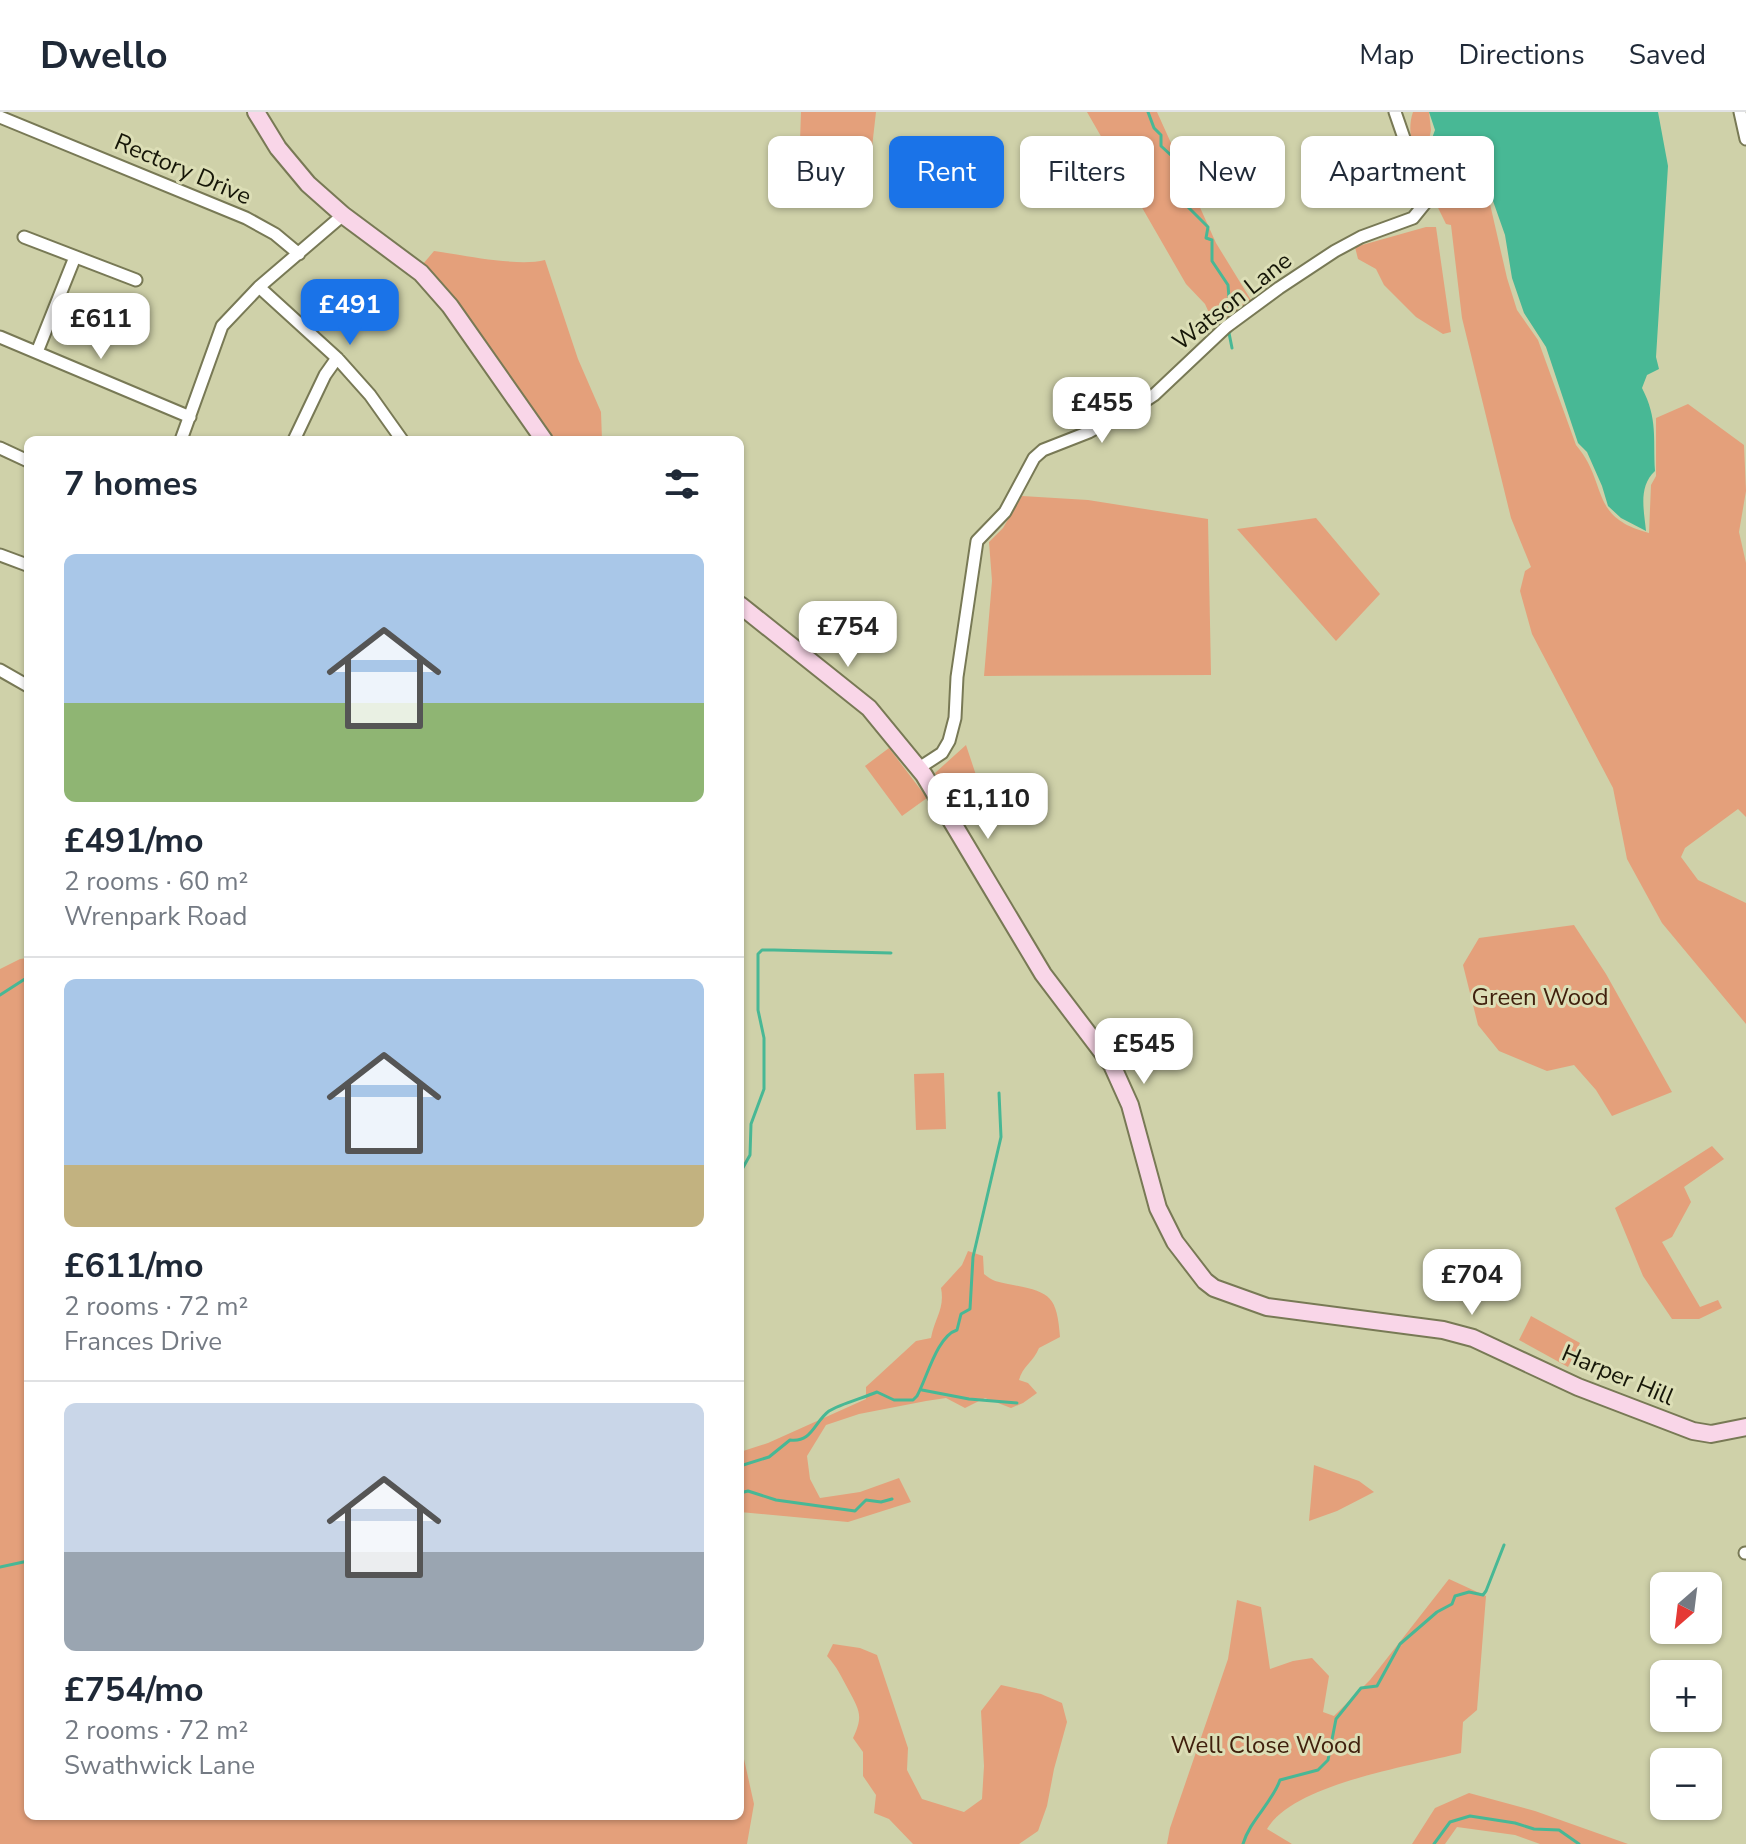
<!DOCTYPE html>
<meta charset="utf-8">
<style>
body{margin:0;font-family:"Nunito Sans",sans-serif;background:#f2f2f3;color:#1f2937;height:100vh;display:flex;flex-direction:column;font-size:30px;white-space:nowrap}
*{box-sizing:border-box;margin:0}
p{font-size:26px;color:#747a83}
.icon{flex:none;width:44px;height:44px;fill:none;stroke:currentColor;stroke-width:2;stroke-linecap:round;stroke-linejoin:round}
.map{position:relative;flex:1;overflow:hidden}
.sheet{position:absolute;left:24px;top:324px;width:720px;height:1384px;display:flex;flex-direction:column;background:#fff;border-radius:12px;box-shadow:0 2px 6px #0004}
.sheet>*{flex:none}
.banner{position:absolute;left:768px;top:24px;width:760px;height:72px;display:flex;gap:16px}
.needle{width:52px;rotate:208deg}
.controls{position:absolute;left:1650px;top:1460px;display:grid;gap:16px}
.controls a{display:grid;place-items:center;width:72px;height:72px;border-radius:12px;background:#fff;box-shadow:0 2px 6px #0004;font-size:40px}
.price{position:absolute;translate:-50% -68px;padding:0 18px;border-radius:16px;background:#fff;color:#222;font-size:26px;line-height:52px;filter:drop-shadow(0 2px 4px #0008)}
.price::after{content:'';position:absolute;left:50%;top:48px;width:24px;height:18px;margin-left:-12px;background:inherit;clip-path:polygon(0 0,100% 0,50% 100%)}
.price.active{background:#1a73e8;color:#fff}
ul{padding:0;list-style:none}
li{display:grid;align-content:center;gap:16px;height:424px;padding:0 40px}
li+li{border-top:2px solid #e0e1e3}
li span{display:grid;place-items:center;height:248px;border-radius:12px;color:#555}
li>.icon{margin-inline-start:auto}
span .icon{width:144px;height:144px;fill:#fffc;stroke-width:1}
li b{font-size:34px}
h2{display:flex;justify-content:space-between;align-items:center;height:96px;padding:0 40px;font-size:34px}
.pill{padding:0 28px;border-radius:12px;background:#fff;box-shadow:0 2px 6px #0004;font-size:28px;line-height:72px}
.pill.active{background:#1a73e8;color:#fff}
header{display:flex;align-items:center;gap:48px;box-sizing:border-box;height:112px;padding:0 40px;background:#fff;border-bottom:2px solid #e0e1e3}
header strong{font-size:38px}
nav{display:flex;gap:44px;margin-inline-start:auto;font-size:28px}
.map>svg:first-child{display:block}
</style>
<header>
<strong>Dwello</strong>
<nav><a>Map</a><a>Directions</a><a>Saved</a></nav>
</header>
<div class="map">
<svg width="1746" height="1732" viewBox="0 0 1746 1732">
<rect width="100%" height="100%" fill="#cfd1a9"/>
<path fill="#e4a07b" d="M801,0H876L870,53L865,63L799,58Z
M1087,0H1157L1216,131L1251,188L1216,216L1205,192L1186,172Z
M1413,0H1429L1431,18L1428,33L1438,48L1456,53L1490,92L1507,166L1517,198L1538,228L1576,333C1609,372 1588,405 1649,421L1651,373L1656,364V306L1688,292L1744,333L1746,379L1739,420L1746,451V705L1738,697L1685,736L1681,745L1698,768L1746,791V912L1662,811L1627,747L1613,676L1532,522L1520,479L1525,459L1531,455L1511,406L1462,206L1451,113L1446,112C1432,81 1401,33 1413,0Z
M1426,115H1436L1451,220L1443,222L1416,205L1384,173L1376,157L1358,147L1355,135Z
M434,139C463,143 518,155 545,148L578,247L601,300L602,328H555L546,318L458,191L423,152Z
M1022,384L1088,388L1208,407L1211,563L984,564L992,469L989,430L1003,416Z
M1316,406L1380,482L1336,529L1237,417Z
M966,633L981,678L945,681L935,661Z
M889,636L927,686L902,704L865,654Z
M1574,813L1606,862L1672,980L1612,1004L1596,978L1574,953L1547,959L1499,939L1478,913L1463,853L1479,826Z
M28,846V1704H740V1629L754,1692L747,1732H0V857L20,847Z
M944,961L946,1017L916,1018L914,962Z
M1712,1034L1724,1047L1684,1075L1691,1090L1672,1125L1662,1130L1700,1195L1718,1188L1722,1196L1699,1207H1672L1643,1164L1615,1096Z
M968,1139L983,1144L984,1162C992,1169 998,1170 1008,1172C1049,1180 1057,1182 1060,1225L1039,1236C1034,1249 1022,1255 1019,1268L1028,1271L1037,1281L1023,1291L1011,1296L985,1286L965,1296L946,1286L926,1289L859,1302L826,1313L807,1344L810,1367L820,1386L860,1380L899,1366L911,1390L848,1410L740,1400V1340L768,1331L866,1287V1275L916,1229L931,1226C935,1205 945,1197 941,1176L962,1153Z
M1531,1204L1580,1231L1568,1255L1519,1228Z
M1314,1353L1359,1369L1374,1380L1337,1399L1309,1409Z
M1449,1467L1486,1484L1477,1598L1463,1610L1461,1641C1411,1654 1293,1672 1267,1717L1292,1732H1167L1170,1716L1228,1547L1237,1488L1261,1495L1270,1557L1293,1549L1312,1546L1329,1564L1323,1600L1334,1604L1370,1568Z
M833,1532L860,1536L877,1543L908,1636L907,1658L922,1687L964,1700L982,1687L984,1654L981,1599L1001,1573L1041,1582L1062,1591L1067,1610L1054,1657L1047,1694L1038,1719L1019,1732H913L889,1707L874,1701L876,1683L863,1664V1640L853,1626C864,1603 859,1598 848,1577C841,1564 837,1555 827,1544Z
M1469,1681L1535,1699L1628,1732H1540L1515,1723L1457,1715L1445,1732H1412L1435,1696Z"/>
<path fill="#48b895" d="M1429,0H1658L1668,54L1656,245L1659,257L1647,263L1642,276C1658,307 1653,326 1655,359C1638,375 1644,398 1646,419L1621,406L1608,394L1602,374L1587,340L1578,331L1546,235L1524,201L1512,166L1505,123L1493,89L1457,50L1439,44L1431,29L1435,18Z"/>
<g fill="none" stroke-linecap="round" stroke-linejoin="round">
<path stroke="#48b895" stroke-width="3" d="M1148,0L1154,16L1161,23V34L1173,45L1175,57L1189,68L1185,92L1208,115L1206,126L1212,128V149L1228,173L1230,199
M1232,236L1229,221L1233,216
M0,883L28,865
M740,1061L750,1043L751,1012L764,977V926L758,898V842L762,838H774L891,841
M922,1278L969,1287L1017,1291
M740,1354L769,1345L790,1328C812,1331 814,1310 829,1299C840,1292 863,1286 877,1280L894,1288H913L917,1284C927,1266 937,1224 957,1218L961,1202L970,1197L973,1145L1001,1025L999,981
M740,1381L748,1379L776,1388L855,1399L866,1388L881,1390L892,1387
M0,1455L28,1449
M1243,1732C1250,1708 1272,1691 1280,1668L1318,1658L1328,1648L1336,1607L1361,1576L1377,1574L1400,1532L1437,1500L1452,1492L1455,1484L1469,1480L1483,1483L1486,1479L1504,1433
M1434,1732L1450,1710L1470,1704L1515,1711L1534,1717L1559,1718L1579,1732"/>
<g stroke="#787955" stroke-width="15">
<path id="street" d="M1740,0L1746,27
M0,5L246,106L275,122L299,142
M24,125L136,168
M259,175L337,246L370,283L402,328
M0,225L190,305
M37,240L75,145
M181,328L222,214L259,175L343,103
M294,328L325,263L337,246
M0,336L28,349
M0,443L27,453
M0,558L28,574
M919,656L942,641L949,629L955,606L957,565L977,429L1005,400L1034,346L1043,338L1089,320L1139,293L1154,283L1226,215L1279,176L1335,139L1361,125L1413,106L1426,90L1395,0
M1745,1441H1746"/>
</g>
<g stroke="#787955" stroke-width="20">
<path id="secondary" d="M256,0L278,36L308,72L343,103L421,161L450,194L544,328
M740,493L869,596L924,663L1043,862L1112,953L1130,993L1158,1096L1175,1130L1205,1169L1214,1176L1267,1195L1443,1218L1473,1226L1578,1275L1693,1319L1711,1322L1746,1315"/>
</g>
<use href="#street" stroke="#fff" stroke-width="11"/>
<use href="#secondary" stroke="#f9d6e8" stroke-width="16"/>
</g>
<g text-anchor="middle" dominant-baseline="central" stroke-width="6" stroke-linejoin="round" paint-order="stroke">
<g font-size="24" fill="#161608" stroke="#dcdeb6">
<text transform="translate(183 57) rotate(23)">Rectory Drive</text>
<text transform="translate(1232 189) rotate(-38)">Watson Lane</text>
<text transform="translate(1618 1263) rotate(23)">Harper Hill</text>
</g>
<g font-size="24" fill="#40200d" stroke="#dcdeb6">
<text x="1540" y="885">Green Wood</text>
<text x="1266" y="1633">Well Close Wood</text>
</g>
</g>
</svg>
<div class="controls">
<a><svg class="needle" viewBox="-14 -14 28 28"><path d="M0-13l5 13h-10z" fill="#e53935"/><path d="M0 13l5-13h-10z" fill="#747a83"/></svg></a>
<a>+</a>
<a>−</a>
</div>
<b class="price active" style="left:350px;top:235px">£491</b>
<b class="price" style="left:101px;top:249px">£611</b>
<b class="price" style="left:1102px;top:333px">£455</b>
<b class="price" style="left:848px;top:557px">£754</b>
<b class="price" style="left:988px;top:729px">£1,110</b>
<b class="price" style="left:1144px;top:974px">£545</b>
<b class="price" style="left:1472px;top:1205px">£704</b>
<div class="banner">
<a class="pill">Buy</a>
<a class="pill active">Rent</a>
<a class="pill">Filters</a>
<a class="pill">New</a>
<a class="pill">Apartment</a>
</div>
<section class="sheet">
<h2>7 homes<svg class="icon" aria-label="filters" viewBox="0 0 24 24"><path d="M4 7h16M4 17h16"/><circle cx="9" cy="7" r="2"/><circle cx="15" cy="17" r="2"/></svg></h2>
<ul>
<li><span style="background:linear-gradient(#a9c7e8 60%,#8fb573 0)"><svg class="icon" aria-label="home" viewBox="0 0 24 24"><path d="M3 11l9-7 9 7M6 9v11h12V9"/></svg></span><div><b>£491/mo</b><p>2 rooms · 60 m²</p><p>Wrenpark Road</p></div></li>
<li><span style="background:linear-gradient(#a9c7e8 75%,#c2b280 0)"><svg class="icon" aria-label="home" viewBox="0 0 24 24"><path d="M3 11l9-7 9 7M6 9v11h12V9"/></svg></span><div><b>£611/mo</b><p>2 rooms · 72 m²</p><p>Frances Drive</p></div></li>
<li><span style="background:linear-gradient(#c9d6e8 60%,#9aa5b1 0)"><svg class="icon" aria-label="home" viewBox="0 0 24 24"><path d="M3 11l9-7 9 7M6 9v11h12V9"/></svg></span><div><b>£754/mo</b><p>2 rooms · 72 m²</p><p>Swathwick Lane</p></div></li>
</ul>
</section>
</div>
